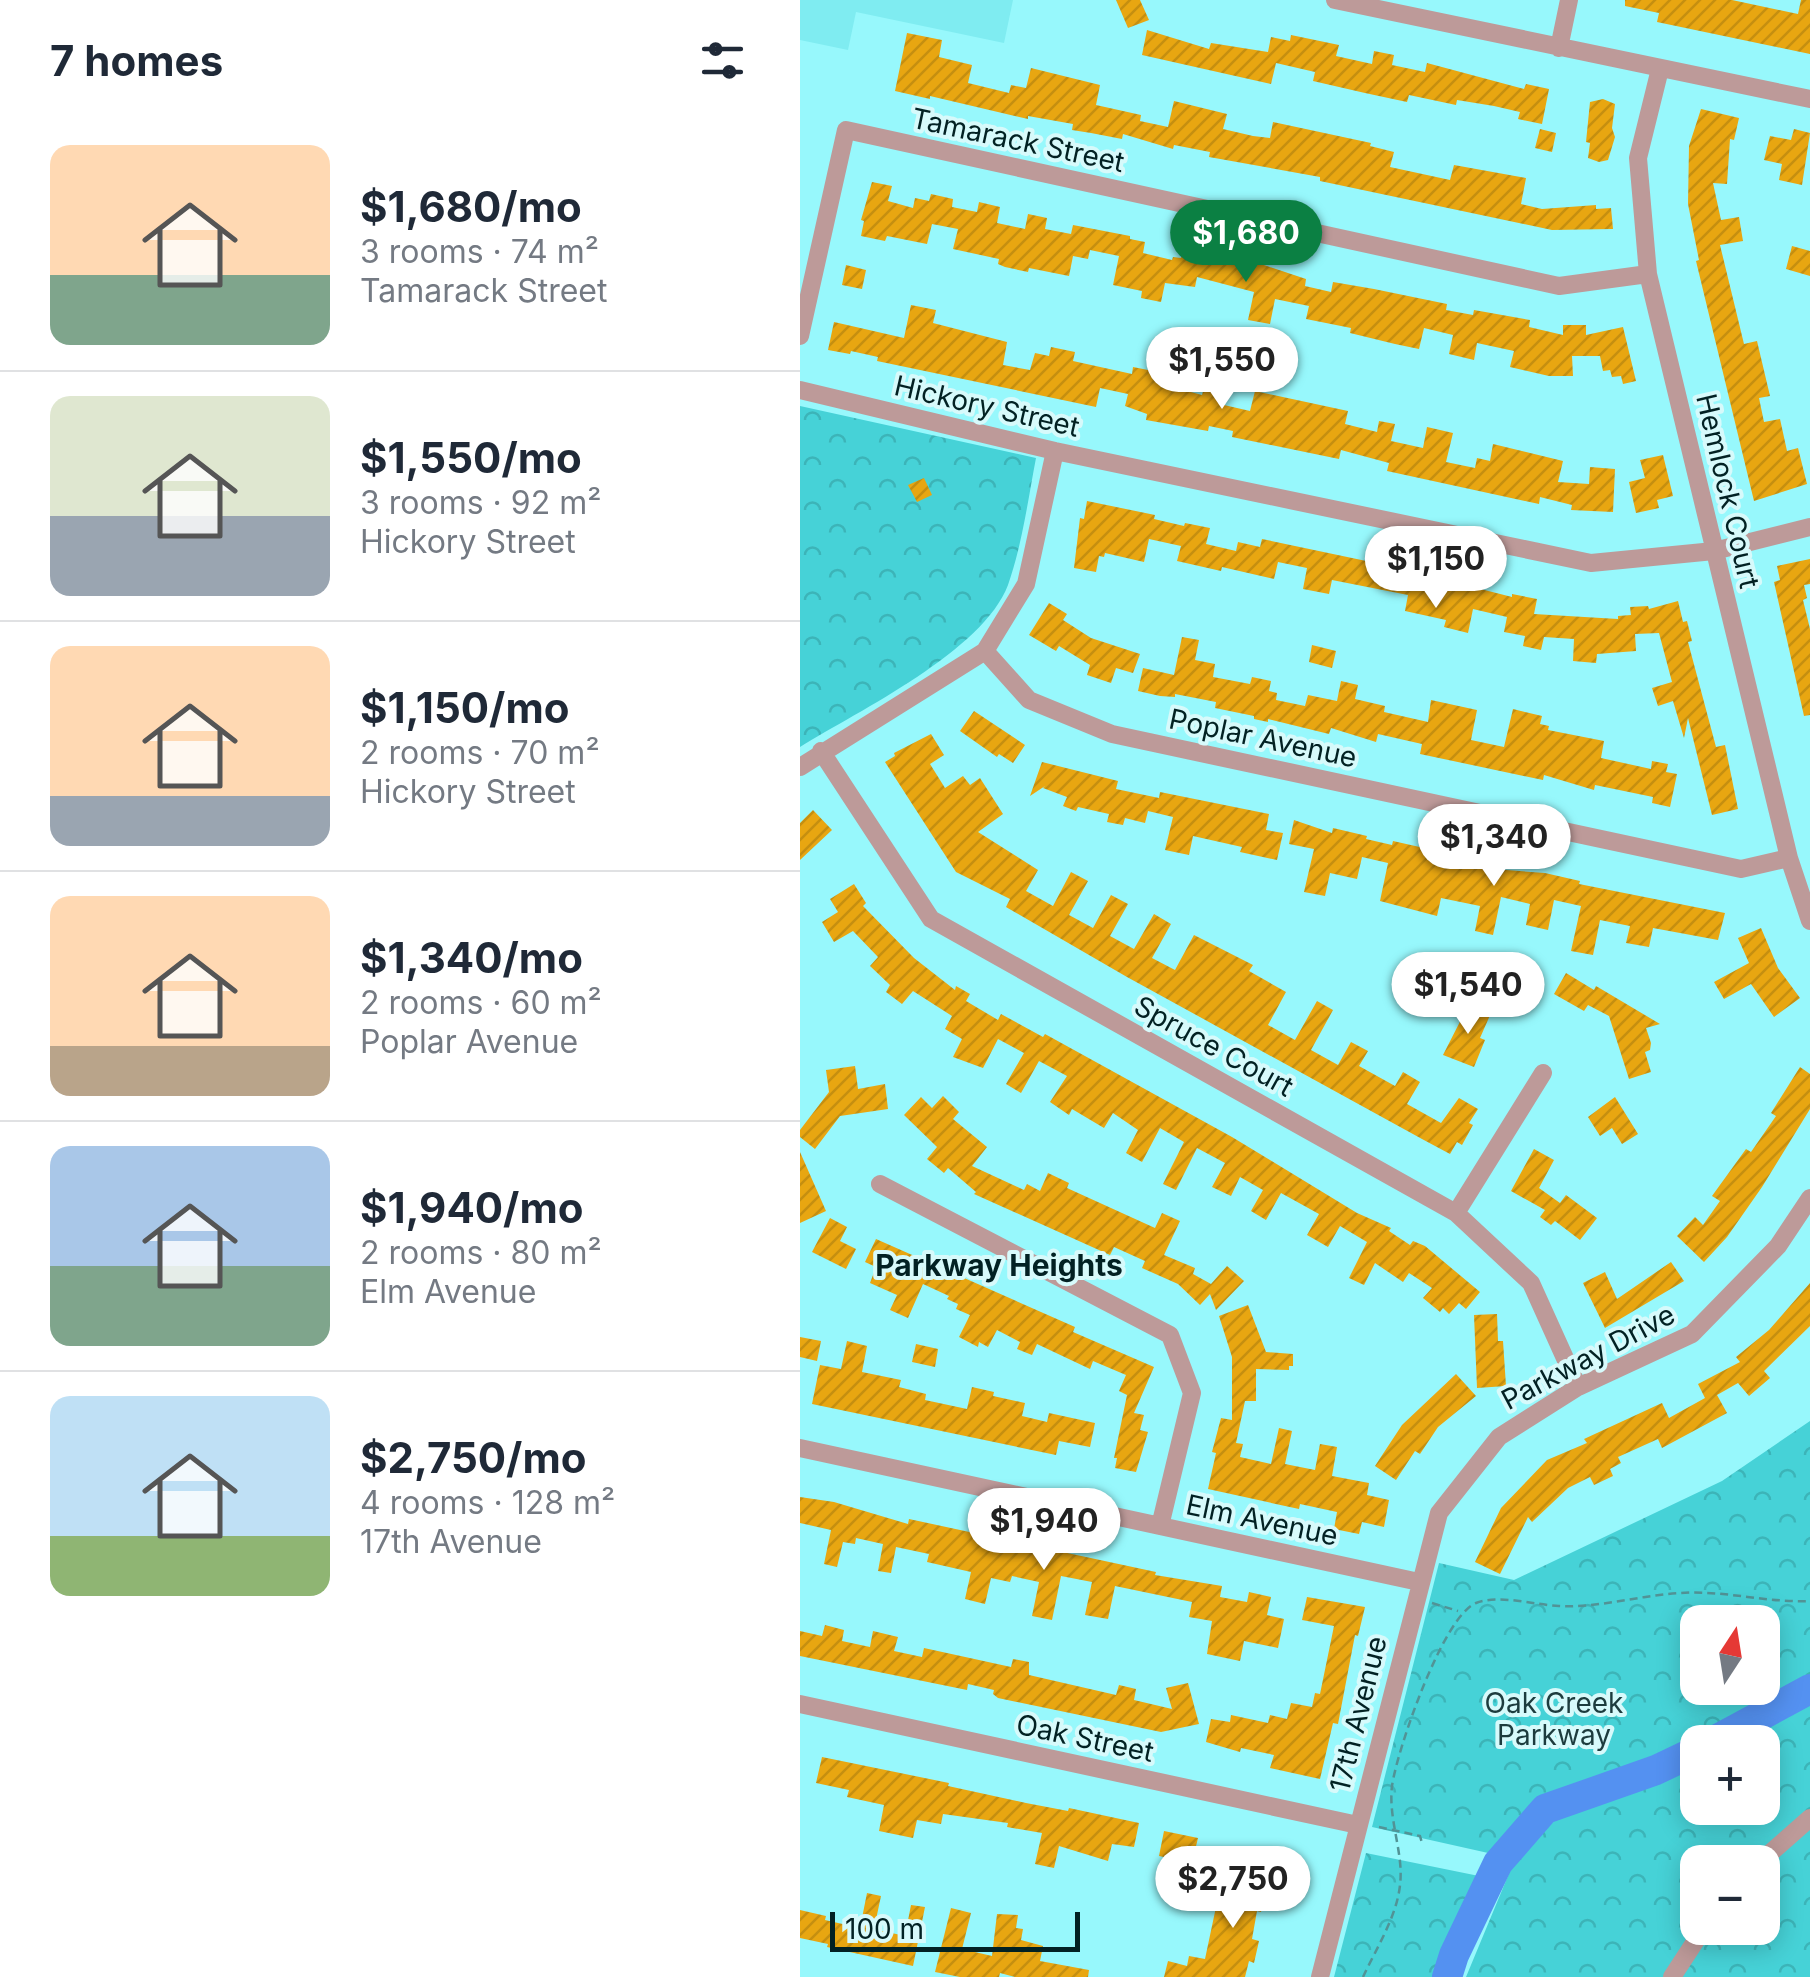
<!DOCTYPE html>
<meta charset="utf-8">
<style>
body{margin:0;font-family:Inter,sans-serif;background:#f2f2f3;color:#1f2937;height:100vh;display:flex;flex-direction:column;font-size:38px;white-space:nowrap}
*{box-sizing:border-box;margin:0}
p{font-size:32px;color:#747a83}
.icon{flex:none;width:55px;height:55px;fill:none;stroke:currentColor;stroke-width:2;stroke-linecap:round;stroke-linejoin:round}
.map{position:relative;flex:1;overflow:hidden}
.panel{display:flex;flex-direction:column;background:#fff;width:800px}
.panel>*{flex:none}
.needle{width:65px;rotate:12deg}
.fabs{position:absolute;left:880px;top:1605px;display:grid;gap:20px}
.fabs a{display:grid;place-items:center;width:100px;height:100px;border-radius:20px;background:#fff;box-shadow:0 5px 25px #0003;font-size:50px}
.scale{position:absolute;left:30px;bottom:25px;width:250px;box-sizing:border-box;padding-left:10px;border:5px solid #022123;border-top:0;font-size:28px;line-height:35px;white-space:nowrap;color:#022123;-webkit-text-stroke:8px #d7fafb;paint-order:stroke}
.price{position:absolute;translate:-50% -85px;padding:0 22px;border-radius:35px;background:#fff;color:#222;font-size:32px;line-height:65px;filter:drop-shadow(0 2px 5px #0008)}
.price::after{content:'';position:absolute;left:50%;top:60px;width:30px;height:22px;margin-left:-15px;background:inherit;clip-path:polygon(0 0,100% 0,50% 100%)}
.price.on{background:#0b8043;color:#fff}
ul{padding:0;list-style:none}
li{display:flex;align-items:center;gap:30px;height:250px;padding:0 50px}
li+li{border-top:2px solid #e0e1e3}
li span{display:grid;place-items:center;flex:none;width:280px;height:200px;border-radius:20px;color:#555}
li>.icon{margin-inline-start:auto}
span .icon{width:120px;height:120px;fill:#fffc;stroke-width:1}
li b{font-size:42px}
h2{display:flex;justify-content:space-between;align-items:center;height:120px;padding:0 50px;font-size:42px}
main{display:flex;flex:1;min-height:0}
.map>svg:first-child{display:block}
</style>
<main>
<section class="panel">
<h2>7 homes<svg class="icon" aria-label="filters" viewBox="0 0 24 24"><path d="M4 7h16M4 17h16"/><circle cx="9" cy="7" r="2"/><circle cx="15" cy="17" r="2"/></svg></h2>
<ul>
<li><span style="background:linear-gradient(#ffd9b3 65%,#7fa58c 0)"><svg class="icon" aria-label="home" viewBox="0 0 24 24"><path d="M3 11l9-7 9 7M6 9v11h12V9"/></svg></span><div><b>$1,680/mo</b><p>3 rooms · 74 m²</p><p>Tamarack Street</p></div></li>
<li><span style="background:linear-gradient(#dfe7d0 60%,#9aa5b1 0)"><svg class="icon" aria-label="home" viewBox="0 0 24 24"><path d="M3 11l9-7 9 7M6 9v11h12V9"/></svg></span><div><b>$1,550/mo</b><p>3 rooms · 92 m²</p><p>Hickory Street</p></div></li>
<li><span style="background:linear-gradient(#ffd9b3 75%,#9aa5b1 0)"><svg class="icon" aria-label="home" viewBox="0 0 24 24"><path d="M3 11l9-7 9 7M6 9v11h12V9"/></svg></span><div><b>$1,150/mo</b><p>2 rooms · 70 m²</p><p>Hickory Street</p></div></li>
<li><span style="background:linear-gradient(#ffd9b3 75%,#b9a48a 0)"><svg class="icon" aria-label="home" viewBox="0 0 24 24"><path d="M3 11l9-7 9 7M6 9v11h12V9"/></svg></span><div><b>$1,340/mo</b><p>2 rooms · 60 m²</p><p>Poplar Avenue</p></div></li>
<li><span style="background:linear-gradient(#a9c7e8 60%,#7fa58c 0)"><svg class="icon" aria-label="home" viewBox="0 0 24 24"><path d="M3 11l9-7 9 7M6 9v11h12V9"/></svg></span><div><b>$1,940/mo</b><p>2 rooms · 80 m²</p><p>Elm Avenue</p></div></li>
<li><span style="background:linear-gradient(#bfe0f5 70%,#8fb573 0)"><svg class="icon" aria-label="home" viewBox="0 0 24 24"><path d="M3 11l9-7 9 7M6 9v11h12V9"/></svg></span><div><b>$2,750/mo</b><p>4 rooms · 128 m²</p><p>17th Avenue</p></div></li>
</ul>
</section>
<div class="map">
<svg width="1010" height="1977" viewBox="0 0 1010 1977">
<defs>
<pattern id="park-crowns" width="20" height="18" patternUnits="userSpaceOnUse" patternTransform="scale(2.5)"><rect width="20" height="18" fill="#46d2d7"/><path d="M2 6a3 3 0 1 1 6 0M12 15a3 3 0 1 1 6 0" fill="none" stroke="#3cb4b8"/></pattern>
<pattern id="building-hatch" width="6" height="6" patternUnits="userSpaceOnUse" patternTransform="scale(2.5)"><rect width="6" height="6" fill="#e8a611"/><path d="M-1 1l2-2M0 6l6-6M5 7l2-2" fill="none" stroke="#c58f10"/></pattern>
</defs>
<rect width="100%" height="100%" fill="#97f8fc"/>
<path fill="#7fecf1" d="M0,0H213L204,43L56,12L48,50L0,40Z"/>
<path fill="url(#park-crowns)" fill-rule="evenodd" d="M0,406L236,458C228,500 222,545 208,585C183,651 60,710 0,747Z
M1010,1421V1977H666L715,1859L572,1827L639,1563L714,1580L922,1481ZM898,1622H962V1688H898ZM898,1742H962V1808H898ZM898,1862H962V1928H898Z
M566,1853L679,1876L636,1977H534Z"/>
<g fill="none" stroke-linecap="round" stroke-linejoin="round">
<path stroke="#5491f1" stroke-width="30" d="M912,1742L1010,1689
M647,1977L654,1955L698,1863L745,1809L856,1770L898,1750"/>
</g>
<path fill="url(#building-hatch)" d="M316,0H340L349,20L328,28Z
M825,0H932L998,14L1001,0H1010V54L857,22L859,13L825,6Z
M347,30L409,49L411,43L468,52L471,37L490,41L491,35L539,45L536,56L572,64L574,51L594,55L592,65L625,72L627,63L724,89L726,84L749,89L742,124L718,119L720,112L694,106L657,100L656,105L609,95L607,102L565,93L513,81L515,72L476,63L471,84L342,55Z
M107,33L142,40L139,57L172,65L168,83L209,93L211,85L226,88L231,68L300,85L296,105L341,115L340,121L368,127L374,101L427,114L423,129L453,136L470,138L473,122L571,143L570,146L594,152L590,167L650,180L654,165L726,178L721,204L742,209L796,205V209L811,208L813,229L752,230L520,181V177L409,157L410,152L374,145L373,149L323,134L322,139L291,133L272,130L273,124L228,116V119L130,96V99L95,91Z
M803,99L815,104L812,128L815,137L808,160L799,162L788,158L790,143L786,142L790,102Z
M901,109L939,118L934,140L930,139L927,184L913,183L921,220L939,217L943,241L920,245L944,344L957,341L970,396L959,398L964,422L980,419L987,451L998,448L1007,484L954,501L896,261L899,260L888,204L889,146Z
M740,129L756,133L752,152L735,148Z
M994,129L1010,133L1002,185L979,180L982,164L964,160L970,136L991,140Z
M72,182L92,186L88,201L113,208L115,198L129,201L131,194L153,199L152,207L177,212L179,202L200,207L197,223L225,229L228,214L247,218L245,229L271,234L273,225L330,236V239L345,242L343,253L372,260L373,257L381,258L383,248L452,261L506,279L505,286L531,292L533,282L574,289L647,304L646,310L673,315L674,310L730,320L729,327L763,335V325H786V335L823,327L836,381L823,384L821,376L812,377L810,370L803,371L800,356H772L773,376H749L710,367L714,351L677,343L674,360L649,354L653,335L624,328L619,349L595,344L550,333L551,328L506,319L509,306L475,299L470,324L448,320L454,292L397,277L395,287L365,283L361,302L341,298L342,291L313,285L319,256L290,250L288,259L273,256L269,276L229,268L228,272L205,267L198,264L199,259L153,249L158,229L132,224L127,244L87,236L85,241L61,236L64,221L61,220Z
M992,246L1010,251V276L986,269Z
M46,265L66,270L62,289L42,285Z
M111,305L136,310L133,323L207,342L203,365L230,370L235,353L249,356L251,347L275,352L273,361L332,374L333,367L378,376L376,388L402,395L404,388L426,393L424,405L450,411L455,391L548,411L545,424L577,432L579,421L595,424L591,441L623,448L627,427L653,433L646,462L675,468L677,458L690,461L693,444L763,461L758,482L789,484L790,467L815,469L813,512L771,510L772,505L740,497L739,504L587,471L589,463L541,450L539,459L432,437L433,431L409,426L408,431L346,420L347,414L325,406L328,394L300,388L296,407L77,361L78,357L51,351L50,354L28,350L34,322L104,338Z
M863,455L873,496L857,500L859,508L836,513L829,482L845,478L840,460Z
M124,478L132,495L117,502L108,485Z
M287,501L355,515L354,519L384,526L385,523L410,528L406,544L436,551L438,542L460,547L462,539L590,566L712,597V594L737,599L734,614L818,619V616L831,615L830,607L848,606L849,609L878,601L883,622L887,621L892,641L888,642L916,747L925,745L938,809L912,815L888,718L884,738L873,701L858,706L852,688L872,682L859,633L835,634L836,651L797,654L796,663L773,661L774,639L744,637L741,650L723,646L725,636L704,632L707,617L673,609L668,633L644,627L646,620L605,611L608,595L532,580L529,594L503,589L507,568L478,562L474,579L422,567L421,571L377,561L381,546L349,539L344,562L305,553L304,557L299,556L296,572L274,568L280,518L284,519Z
M1010,559V584L1004,585L1007,598L1003,600L1010,629V715L1004,716L974,582L980,580L977,566Z
M249,603L267,614L263,620L291,638L340,654L333,673L316,668L311,683L287,675L290,665L259,646L256,651L229,635Z
M382,637L399,640L395,660L415,664L413,677L450,684L452,677L471,681L469,691L477,693L476,700L505,706L508,695L537,701L541,681L558,685L555,699L585,706L584,712L628,722L631,700L677,710L671,740L704,747L713,709L742,716L740,724L749,726L748,730L804,741L801,758L851,769L852,761L868,764L866,772L877,774L870,807L852,803L853,797L795,785L794,790L744,775L743,780L620,754L622,744L578,734L576,742L531,728L529,734L468,719V722L454,719V716L415,708L416,702L375,694V697L360,696L338,691L343,668L374,675Z
M512,645L536,651L532,668L509,662Z
M174,711L225,745L213,763L199,754L197,757L160,731Z
M131,734L144,755L130,764L145,788L163,776L170,785L180,778L203,814L178,832L238,870L226,891L253,906L271,872L288,881L269,915L293,928L311,895L328,904L310,936L334,949L354,914L371,924L352,958L375,970L394,935L453,965L449,971L486,992L468,1025L495,1040L517,1001L533,1010L511,1050L538,1065L551,1042L568,1051L559,1066L595,1086L603,1072L620,1082L607,1104L641,1123L659,1098L678,1109L669,1123L673,1125L662,1145L657,1142L650,1154L622,1139L327,977L206,907L210,899L156,872L85,762L95,756L94,753Z
M242,762L318,781L316,789L359,798L360,792L469,814L466,830L483,833L477,860L440,852L442,847L393,836L389,855L365,850L373,817L348,811L345,823L325,818L323,825L307,822L309,814L278,807L276,811L263,806L267,797L243,788L245,786L230,796Z
M13,810L32,830L0,860V823Z
M494,820L532,833L533,828L567,836L566,839L592,845L593,841L664,857L663,862L693,869L745,873L780,881L779,884L925,913L918,940L853,928L849,947L826,943L830,926L800,920L793,955L771,951L781,906L754,900L748,930L726,925L730,904L701,897L693,935L675,931L680,906L641,898L637,916L580,901L588,863L562,857L557,879L530,873L525,896L504,892L514,849L489,844Z
M54,884L66,903L63,906L114,958L155,990L156,986L170,994L166,1001L198,1020L201,1014L243,1037L245,1034L432,1137L557,1213L591,1228L589,1231L610,1245L613,1241L625,1246L680,1292L666,1309L659,1303L649,1314L643,1308L640,1312L623,1298L632,1288L609,1273L603,1282L575,1263L564,1285L549,1278L567,1242L540,1226L528,1247L507,1235L519,1214L481,1193L466,1220L451,1211L463,1190L440,1177L431,1196L412,1187L425,1163L397,1148L376,1190L363,1184L384,1142L360,1128L342,1162L326,1153L338,1130L313,1113L304,1128L272,1109L269,1115L250,1102L267,1076L239,1061L221,1093L206,1084L224,1053L198,1039L183,1068L153,1057L162,1039L145,1029L152,1016L113,991L102,1004L86,992L90,985L70,966L78,957L53,931L34,942L22,922L38,912L30,899Z
M961,928L978,968L1000,998L974,1017L951,984L924,999L914,982L949,963L938,938Z
M729,972L736,994L699,1010L691,985Z
M766,973L794,990L796,986L860,1024L846,1028L851,1043L850,1050L845,1052L851,1072L829,1079L809,1016L788,1005L784,1011L754,994Z
M669,1004L691,1013L680,1038L685,1040L674,1067L643,1055Z
M55,1066L58,1089L85,1084L88,1109L40,1116L15,1149L0,1137V1130L29,1092L26,1070Z
M1000,1067L1010,1074V1109L962,1187L927,1237L904,1262L877,1236L895,1217L903,1225L920,1201L912,1196L946,1149L951,1152L976,1116L971,1113Z
M143,1096L159,1112L153,1119L187,1147L172,1166L224,1190L227,1184L240,1191L248,1173L269,1183L267,1188L355,1228L362,1213L380,1221L364,1255L395,1268L393,1274L411,1284L427,1266L444,1281L416,1310L410,1294L400,1305L378,1284L342,1268L345,1261L314,1247L310,1255L174,1194L176,1192L148,1168L144,1173L127,1159L137,1147L104,1115L121,1097L132,1108Z
M815,1097L838,1134L822,1144L812,1128L800,1136L788,1117Z
M734,1149L754,1160L739,1188L760,1203L766,1195L797,1218L780,1240L755,1221L751,1225L740,1217L745,1210L711,1191Z
M0,1152L26,1211L0,1223Z
M30,1218L47,1227L40,1241L56,1249L46,1269L12,1252Z
M76,1239L275,1327L273,1332L354,1367L334,1413L344,1415L340,1430L348,1432L336,1472L315,1468L317,1458H314L327,1395L319,1391L326,1375L293,1361L290,1369L237,1344L232,1355L217,1349L220,1342L197,1330L188,1347L179,1342L178,1347L159,1337L170,1315L156,1309L158,1304L147,1299L149,1296L123,1284L108,1318L90,1310L97,1295L70,1283L76,1267L65,1262Z
M871,1262L884,1281L805,1328L783,1283L805,1272L817,1299Z
M1010,1283V1326L964,1371L970,1378L949,1396L938,1383L917,1395L927,1413L862,1448L858,1439L818,1457L821,1463L810,1469L813,1476L794,1485L790,1477L768,1488L732,1522L728,1517L700,1574L675,1562L701,1508L747,1460L787,1443L784,1439L862,1403L869,1418L905,1398L898,1384L940,1362L936,1357L969,1330Z
M448,1305L466,1352L493,1354V1366H489V1370L456,1369V1401H445L436,1443L443,1444L440,1457L471,1464L479,1428L492,1431L485,1464L515,1470L520,1444L537,1447L532,1476L569,1483L567,1495L589,1500L584,1527L562,1522L559,1534L534,1529L537,1512L500,1504L499,1509L408,1489L416,1453L412,1452L421,1418L432,1420V1357L419,1316Z
M697,1314L698,1341H703L706,1386L677,1388L674,1315Z
M0,1337L21,1341L17,1361L0,1357Z
M47,1341L67,1346L62,1372L101,1380L99,1387L126,1394L125,1400L167,1409L172,1387L194,1392L193,1396L225,1403L222,1416L247,1422L249,1413L295,1423L290,1447L259,1441L256,1455L12,1404L20,1365L41,1369Z
M116,1344L138,1349L135,1367L112,1362Z
M656,1374L676,1396L638,1427L620,1454L615,1451L596,1480L575,1466L602,1425Z
M0,1497L34,1502L108,1524L109,1519L356,1572L355,1575L422,1586L420,1597L447,1602L449,1592L471,1597L467,1615L484,1619L478,1648L444,1641L440,1661L407,1654L412,1621L389,1617L392,1602L315,1586L308,1619L285,1615L292,1582L261,1576L252,1620L232,1616L239,1582L212,1576L210,1582L191,1578L185,1604L165,1599L171,1572L127,1562L129,1554L96,1547L91,1573L78,1571L83,1544L56,1538L55,1544L43,1542L37,1567L24,1564L31,1530L0,1523Z
M507,1597L565,1607L558,1636L555,1635L538,1724L533,1723L520,1779L470,1768L474,1755L441,1748L440,1752L406,1742L411,1719L430,1722L431,1715L468,1723L470,1715L487,1719L491,1703L512,1707L515,1693L520,1694L534,1626L502,1620Z
M25,1625L44,1630L42,1641L70,1647L73,1631L98,1637L94,1651L122,1657L124,1648L211,1667L213,1659L229,1662V1675L316,1695L319,1685L336,1689L334,1700L372,1709L366,1688L388,1683L399,1724L361,1732L198,1698L193,1694L194,1690L168,1684L167,1690L0,1656V1631L22,1636Z
M22,1757L149,1783L148,1786L226,1803L268,1811L269,1808L339,1823L334,1847L312,1844L308,1861L259,1846L254,1868L235,1864L242,1833L207,1827L208,1823L143,1814L141,1824L117,1820L113,1838L79,1831L84,1805L47,1797L49,1790L16,1783Z
M364,1831L398,1838L392,1863L359,1856Z
M458,1858L483,1865L479,1882L474,1880L469,1898L465,1897L461,1912L457,1911L452,1939L459,1941L454,1963L449,1961L445,1977H364L368,1961L387,1966L389,1956L405,1959L416,1907L437,1912L446,1876L453,1878Z
M67,1893L81,1896L74,1929L105,1936L111,1905L125,1907L113,1966L27,1947L28,1944L0,1938V1910L26,1916L25,1920L60,1928Z
M151,1908L171,1913L162,1949L192,1956L197,1914L218,1915L216,1928L223,1929L221,1940L243,1946L240,1961L289,1970L288,1977H215L200,1973L199,1977H160L135,1972Z"/>
<g fill="none" stroke-linecap="round" stroke-linejoin="round">
<path stroke="#519396" stroke-width="2.5" stroke-dasharray="8 5" stroke-linecap="butt" d="M632,1603L658,1611
M579,1827L620,1836L622,1843
M563,1977C576,1949 597,1916 600,1885C604,1853 588,1820 592,1786C597,1750 643,1616 676,1603C699,1594 735,1605 759,1606C801,1608 840,1595 881,1593C924,1590 967,1603 1010,1601"/>
<path stroke="#bd9a99" stroke-width="18" d="M535,0L1010,99
M759,48L769,0
M860,69L838,158L848,274L989,858L1010,921
M0,336L46,130L759,286L848,274
M0,390L255,451L791,563L914,551L1010,527
M185,651L229,700L312,734L941,869L989,858
M21,751L131,919L656,1213L731,1283L778,1387
M0,767L185,651L226,584L255,451
M80,1184L370,1335L392,1393L360,1526
M656,1213L743,1073
M0,1448L619,1582
M0,1704L558,1825
M960,1862L1010,1818
M520,1977L639,1513L699,1437L778,1387L892,1334L978,1246L1010,1198
M872,1977L904,1928"/>
</g>
<g text-anchor="middle" dominant-baseline="central" stroke-width="8" stroke-linejoin="round" paint-order="stroke">
<g font-size="28" fill="#022123" stroke="#d7fafb">
<text transform="translate(218 140) rotate(12)">Tamarack Street</text>
<text transform="translate(187 406) rotate(13)">Hickory Street</text>
<text transform="translate(928 491) rotate(77)">Hemlock Court</text>
<text transform="translate(463 738) rotate(12)">Poplar Avenue</text>
<text transform="translate(414 1046) rotate(29)">Spruce Court</text>
<text transform="translate(788 1357) rotate(-28)">Parkway Drive</text>
<text transform="translate(462 1520) rotate(12)">Elm Avenue</text>
<text transform="translate(558 1714) rotate(-76)">17th Avenue</text>
<text transform="translate(285 1738) rotate(12)">Oak Street</text>
</g>
<g font-size="28" fill="#1d3c3e" stroke="#d7fafb">
<text x="754" y="1703">Oak Creek<tspan x="754" dy="32">Parkway</tspan></text>
</g>
<g font-size="30" font-weight="bold" fill="#022123" stroke="#d7fafb">
<text x="199" y="1265">Parkway Heights</text>
</g>
</g>
</svg>
<div class="fabs">
<a><svg class="needle" viewBox="-14 -14 28 28"><path d="M0-13l5 13h-10z" fill="#e53935"/><path d="M0 13l5-13h-10z" fill="#747a83"/></svg></a>
<a>+</a>
<a>−</a>
</div>
<div class="scale">100 m</div>
<b class="price on" style="left:446px;top:285px">$1,680</b>
<b class="price" style="left:422px;top:412px">$1,550</b>
<b class="price" style="left:636px;top:611px">$1,150</b>
<b class="price" style="left:694px;top:889px">$1,340</b>
<b class="price" style="left:668px;top:1037px">$1,540</b>
<b class="price" style="left:244px;top:1573px">$1,940</b>
<b class="price" style="left:433px;top:1931px">$2,750</b>
</div>
</main>
